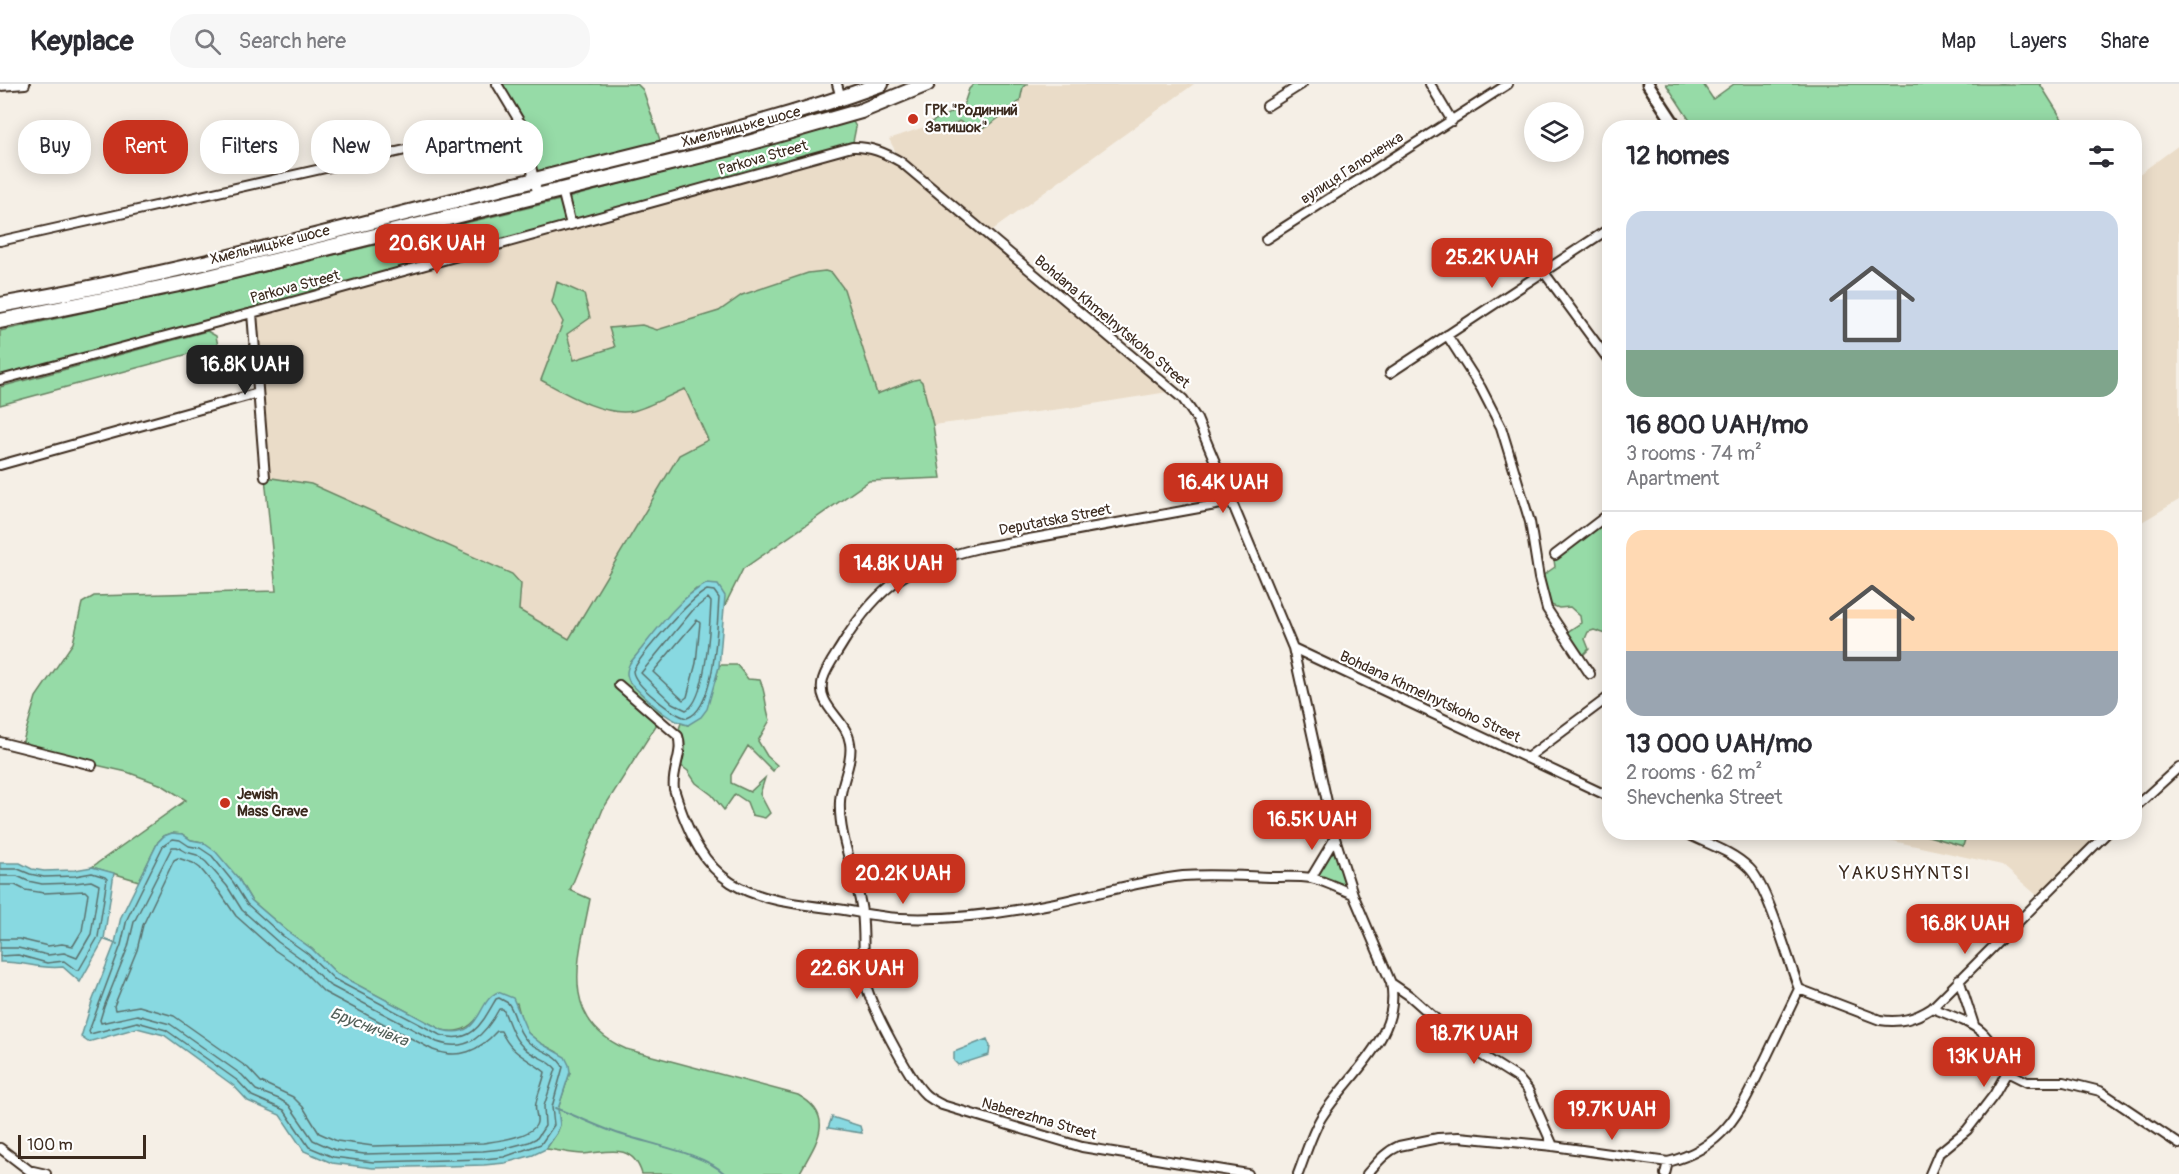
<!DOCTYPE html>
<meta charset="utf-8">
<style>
body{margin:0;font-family:Pangolin,sans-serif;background:#f7f7f7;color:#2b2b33;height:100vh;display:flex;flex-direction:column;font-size:22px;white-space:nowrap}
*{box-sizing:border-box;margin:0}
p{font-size:20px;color:#7c7c81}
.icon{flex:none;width:33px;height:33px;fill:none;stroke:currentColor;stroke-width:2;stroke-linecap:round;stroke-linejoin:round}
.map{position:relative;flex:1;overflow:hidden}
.sheet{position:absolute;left:1602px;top:36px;width:540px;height:720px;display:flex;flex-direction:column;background:#fff;border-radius:24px;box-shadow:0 3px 15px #0003}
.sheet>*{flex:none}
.hud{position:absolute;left:18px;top:36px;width:570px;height:54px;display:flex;gap:12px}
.controls{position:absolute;left:1524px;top:18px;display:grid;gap:12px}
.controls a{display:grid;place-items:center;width:60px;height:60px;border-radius:50%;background:#fff;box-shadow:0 3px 15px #0003;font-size:30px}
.scale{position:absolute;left:18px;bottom:15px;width:128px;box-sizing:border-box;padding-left:6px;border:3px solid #3b2a1e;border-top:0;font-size:16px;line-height:21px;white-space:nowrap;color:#3b2a1e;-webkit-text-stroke:4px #fff;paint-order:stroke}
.price{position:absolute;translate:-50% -51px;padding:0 14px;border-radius:12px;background:#c8321e;color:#fff;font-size:20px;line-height:39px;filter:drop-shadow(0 2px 3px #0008)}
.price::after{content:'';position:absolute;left:50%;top:36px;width:18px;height:14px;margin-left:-9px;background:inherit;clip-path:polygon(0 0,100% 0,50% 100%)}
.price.on{background:#222;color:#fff}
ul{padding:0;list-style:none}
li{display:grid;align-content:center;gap:12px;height:318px;padding:0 24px}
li+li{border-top:2px solid #e1e1e2}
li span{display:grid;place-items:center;height:186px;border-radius:18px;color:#555}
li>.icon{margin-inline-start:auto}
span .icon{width:108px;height:108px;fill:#fffc;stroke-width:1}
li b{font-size:26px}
h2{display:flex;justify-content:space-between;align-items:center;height:72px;padding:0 24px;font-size:26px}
.pill{padding:0 21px;border-radius:24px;background:#fff;box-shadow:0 3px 15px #0003;font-size:21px;line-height:54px}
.pill.on{background:#c8321e;color:#fff}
header{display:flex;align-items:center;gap:36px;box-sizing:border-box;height:84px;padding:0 30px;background:#fff;border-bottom:2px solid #e1e1e2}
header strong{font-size:28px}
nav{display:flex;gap:33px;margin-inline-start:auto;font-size:21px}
.search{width:420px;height:54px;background:#f7f7f7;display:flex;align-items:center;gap:15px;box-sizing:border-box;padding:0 21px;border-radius:24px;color:#7c7c81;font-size:22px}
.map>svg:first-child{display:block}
</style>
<header>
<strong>Keyplace</strong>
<div class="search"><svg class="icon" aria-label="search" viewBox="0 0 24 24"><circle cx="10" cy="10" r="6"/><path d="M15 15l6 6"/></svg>Search here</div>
<nav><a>Map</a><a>Layers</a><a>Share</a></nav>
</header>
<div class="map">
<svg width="2179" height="1090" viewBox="0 0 2179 1090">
<rect width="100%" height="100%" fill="#f5efe6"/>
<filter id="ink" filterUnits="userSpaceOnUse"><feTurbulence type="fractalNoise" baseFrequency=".0167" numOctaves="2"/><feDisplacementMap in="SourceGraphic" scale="12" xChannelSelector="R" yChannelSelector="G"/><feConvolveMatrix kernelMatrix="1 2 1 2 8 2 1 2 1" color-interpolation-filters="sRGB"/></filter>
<g filter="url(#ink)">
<path fill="#eadcc8" d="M1022,0H1194L987,150L1174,307L1068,324L933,341L922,299L919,295L877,310L844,205L742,211L719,227L671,242L685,305L708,357L679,371L569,555L519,526L522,506L311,400L265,393L252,229L852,63L900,76L889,55L927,42Z
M2179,61V416L2135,442V93Z
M1857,749H2108L2040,814L2002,781Z"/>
<path fill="#96dba7" stroke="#688262" stroke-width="1.5" d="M497,0H637L643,6L661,59L534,92L521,40Z
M974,0H1027L1023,3L1020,17L987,43L972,44L959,37L947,44H934L931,38L963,23L969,5Z
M1666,0H1703L1713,15L1734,0H2040L2067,43H1694Z
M852,36L856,43L852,63L0,296V247L239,194L564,115Z
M825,187L832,189L844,205L877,310L914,296L919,295L922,298L933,341L941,394L869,397L743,485L724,523L722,514L696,505L683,517L630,579V599L664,629L603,725L570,806L590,815C579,873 557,935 626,965L798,1011C838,1033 815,1060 799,1090H642C632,1058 608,1068 583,1070C571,1070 558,1066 546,1065L557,1049L560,1041L558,1025L570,988L557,968L540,959L528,949L523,942L517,919L484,925C474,941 462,951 442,946L337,890L312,865L287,847L251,816L238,794L202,758L191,756L182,750L172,749L164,752L158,758L139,797L92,783L186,716L162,701L127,688L21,664L36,613L73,559L82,519L94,512L276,507L265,393L311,400L512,490L521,500L519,526L569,555L679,371L708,356L685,305C670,311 649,323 633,327C604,333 565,309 541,296L563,238L552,218L557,198L584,210L590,234L567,250L574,276L615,263L609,244L642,241L657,246L719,227L742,211L808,189Z
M207,247L216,252L218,262L0,321V303Z
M1609,436V551L1594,546L1588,548L1585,555L1589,565L1582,572L1567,548L1581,539L1580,532L1570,523L1559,524L1551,521L1542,492L1555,483L1554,476Z
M719,581H737L748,595L760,596C766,609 765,623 770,636L758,657L767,672L777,681L773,687L748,662L731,691V699L750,708L765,694L760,710L770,729L765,734L752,731L747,718L735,710L724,726L712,711L696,699L688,687L680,681L683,662L679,645L681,639L688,641L716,595Z
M1918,749H1967L1963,762Z
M1335,754L1353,810L1311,794Z"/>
<path fill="#88d9e1" stroke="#699393" stroke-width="1.5" d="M706,500L718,501L725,512L719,583L707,625L701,633L688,641C664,636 648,615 630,599C626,591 626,587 630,579C651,554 677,514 706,500Z
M172,749L182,750L191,756L202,758L216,768L238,794L251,816L287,847L312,865L337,890L442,946C482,957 476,917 498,908L513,914L528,949L540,959L565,973L569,981L570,988L558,1025L560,1041L557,1049L546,1065L533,1071L505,1079L484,1081L373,1084L332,1079L304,1067L280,1031L248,1017L234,1002L164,951L137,944L88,958L81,953L92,918L115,859L121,833L158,758L164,752Z
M0,779H20L32,785L44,787L75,786L92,783L114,789L104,855L80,898L63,883C40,886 23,877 0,878Z
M987,955L990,962L989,971L958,981L954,977V968Z
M832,1033L860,1042L862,1049L828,1044Z"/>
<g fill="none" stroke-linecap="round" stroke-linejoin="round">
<path stroke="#5a706c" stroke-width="1.5" d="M707,506L714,507L719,514C717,540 716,625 687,634C673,631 634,601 633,587C640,571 691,514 707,506Z
M708,514L711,518C710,539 706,618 686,626L672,619L641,589L693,526Z
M697,536L700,539L696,579L687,613L683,616L653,588Z
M173,755L180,756L189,762L200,764L212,772L233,798L247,820L283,852L308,870L334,895L440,951C472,961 482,939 496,915L499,914L508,919C517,931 516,947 528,958C539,967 557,970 563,983L552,1023L554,1041L541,1060L504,1073L484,1075L373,1078L333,1073L309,1063L284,1026L252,1012L238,997L166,946L137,938L90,950L89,947L121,861L127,835L163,762Z
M172,763H177L186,768L197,771L206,778L227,802L242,826L278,858L303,876L329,901L437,958C468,969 485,951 499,925H503C511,943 513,958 531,969C539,974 550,977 556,985L544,1022L545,1042L537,1054L529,1058L502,1065L483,1067L364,1070L335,1066L313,1056L289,1021L279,1015L256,1006L242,991L170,940L137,931L101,939L100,936L104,923L128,863L134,838Z
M178,774L193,779L200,784L219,807L236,832L273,865L298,882L324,908L433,966C459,976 479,967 497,947H501C512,971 526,973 545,988C543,999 538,1009 536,1019C534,1026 538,1032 537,1038C535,1053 495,1057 483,1059L373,1062L337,1057L319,1049L303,1023L293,1013L261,998L248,984L174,932L139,922L115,926L114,922L137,866L143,841L174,776Z
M0,785H18L30,790L44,793L75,792L92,789L105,793L107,795L98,853L79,886H76L64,877L47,879L18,871L0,872
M0,792H17L28,797L42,800L75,799L91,797L99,801L91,850L77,874L64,869L48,871L18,864H0
M0,801H15L25,806L44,809L85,807L88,810L82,847L73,862L62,860L48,862L19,855H0"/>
<path stroke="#699393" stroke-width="2" d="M103,855L117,860
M555,1024C574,1031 592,1040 611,1047C642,1059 703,1068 725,1090"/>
<g stroke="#3b2a1e" stroke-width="12">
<path id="street" d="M497,0L521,40L538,112
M837,0L841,14
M1430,0L1452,37
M0,2L25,0
M1267,22L1302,0
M562,106L571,141
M1266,155L1508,0
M0,157L521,40
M1543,187L1610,278
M252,229L265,393
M1447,251L1481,304L1501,343L1530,438L1539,494L1547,525L1590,590
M1390,289L1610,144
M0,296L252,229L852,63C870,62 885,69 901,78L1183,315L1197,335L1293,564L1610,713
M0,381L258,309
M1232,418L979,464C911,480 879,500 843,559C836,571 827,582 823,595C815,622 847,635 850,659C853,678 841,698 840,717C838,754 857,791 862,828C865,852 862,877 866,900C870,921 909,993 923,1008C928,1014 935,1017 942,1021L1082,1063L1248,1090
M1555,471L1610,429
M1293,564L1335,754L1353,810L1391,899C1402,954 1346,992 1321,1034C1311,1051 1305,1072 1298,1090
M619,601L678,652C684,669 671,687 674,705C705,805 740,814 837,825C858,828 879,833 900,834C950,836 1001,830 1050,820C1094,811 1138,797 1183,792C1212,790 1241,792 1270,793C1283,793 1298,792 1311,794C1325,797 1340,805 1353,810
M0,658L92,681
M1527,674L1610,612
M2134,724L2179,683
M1683,748C1705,759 1732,767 1749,784C1767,801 1789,878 1799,905L1880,936C1900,939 1915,935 1932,924L2108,748
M1311,794L1335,754
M1959,895L1974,941
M1391,899L1410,912L1464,960L1518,994L1528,1006L1553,1062
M2007,988L2027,998H2064L2100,1007L2179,1060
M0,1064L34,1090
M33,1087L46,1090
M1367,1090C1377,1079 1385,1068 1399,1062L1438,1054L1459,1053L1553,1062L1668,1078C1724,1064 1740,1028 1763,980C1775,955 1787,930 1799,905
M1665,1090L1668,1078
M1930,1090L1939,1069L1967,1046L1994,1011L2007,988C1985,941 1977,942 1932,924"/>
</g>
<g stroke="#3b2a1e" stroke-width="15">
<path id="secondary" d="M1648,0L1677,44"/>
</g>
<g stroke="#3b2a1e" stroke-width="18">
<path id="highway" d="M0,221C171,191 339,146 507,103C632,71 760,44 881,0
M0,237L189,198L731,64L861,27L927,0"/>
</g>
<use href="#street" stroke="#fff" stroke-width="8"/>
<use href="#secondary" stroke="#fff" stroke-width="10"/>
<use href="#highway" stroke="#fff" stroke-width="14"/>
</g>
</g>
<g fill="#c8321e" stroke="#fff" stroke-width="2">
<circle cx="913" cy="35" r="6"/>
<circle cx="225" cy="719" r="6"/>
</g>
<g text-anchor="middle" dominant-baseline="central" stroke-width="4.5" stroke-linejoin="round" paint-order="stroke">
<g font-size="15" font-weight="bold" fill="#3b2a1e" stroke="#fff" text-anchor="start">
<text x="925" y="26">ГРК "Родинний<tspan x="925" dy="17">Затишок"</tspan></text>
<text x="237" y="710">Jewish<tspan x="237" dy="17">Mass Grave</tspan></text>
</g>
<g font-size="15" fill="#3b2a1e" stroke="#fff">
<text transform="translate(741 43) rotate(-15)">Хмельницьке шосе</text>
<text transform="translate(763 74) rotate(-16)">Parkova Street</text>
<text transform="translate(1352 84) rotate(-33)">вулиця Галюненка</text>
<text transform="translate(270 161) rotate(-14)">Хмельницьке шосе</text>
<text transform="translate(295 203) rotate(-15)">Parkova Street</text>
<text transform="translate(1112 238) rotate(40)">Bohdana Khmelnytskoho Street</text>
<text transform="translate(1055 436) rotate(-11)">Deputatska Street</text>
<text transform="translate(1430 613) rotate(25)">Bohdana Khmelnytskoho Street</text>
<text transform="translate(1039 1035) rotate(16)">Naberezhna Street</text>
</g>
<g font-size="16" font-style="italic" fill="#525f58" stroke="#fff">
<text transform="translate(369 943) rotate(21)">Брусничівка</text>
</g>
<g font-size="18" letter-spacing="1.5" fill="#3b2a1e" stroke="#fff">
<text x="1905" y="789">YAKUSHYNTSI</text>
</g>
</g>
</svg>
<div class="controls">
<a><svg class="icon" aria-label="layers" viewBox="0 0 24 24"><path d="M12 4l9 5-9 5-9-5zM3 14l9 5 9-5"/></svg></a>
</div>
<div class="scale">100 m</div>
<b class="price" style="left:437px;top:191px">20.6K UAH</b>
<b class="price" style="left:1492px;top:205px">25.2K UAH</b>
<b class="price on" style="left:245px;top:312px">16.8K UAH</b>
<b class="price" style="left:1223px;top:430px">16.4K UAH</b>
<b class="price" style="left:898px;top:511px">14.8K UAH</b>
<b class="price" style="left:1312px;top:767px">16.5K UAH</b>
<b class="price" style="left:903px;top:821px">20.2K UAH</b>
<b class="price" style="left:1965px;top:871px">16.8K UAH</b>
<b class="price" style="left:857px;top:916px">22.6K UAH</b>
<b class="price" style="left:1474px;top:981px">18.7K UAH</b>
<b class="price" style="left:1984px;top:1004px">13K UAH</b>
<b class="price" style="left:1612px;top:1057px">19.7K UAH</b>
<div class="hud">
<a class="pill">Buy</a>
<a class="pill on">Rent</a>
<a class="pill">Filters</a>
<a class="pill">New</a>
<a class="pill">Apartment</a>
</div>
<section class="sheet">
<h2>12 homes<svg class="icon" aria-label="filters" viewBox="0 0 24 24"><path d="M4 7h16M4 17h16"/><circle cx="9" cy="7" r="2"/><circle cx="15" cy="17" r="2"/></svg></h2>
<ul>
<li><span style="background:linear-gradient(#c9d6e8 75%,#7fa58c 0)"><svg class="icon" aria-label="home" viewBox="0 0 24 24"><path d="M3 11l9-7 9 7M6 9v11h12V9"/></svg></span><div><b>16 800 UAH/mo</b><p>3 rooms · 74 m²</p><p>Apartment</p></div></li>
<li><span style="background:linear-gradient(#ffd9b3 65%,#9aa5b1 0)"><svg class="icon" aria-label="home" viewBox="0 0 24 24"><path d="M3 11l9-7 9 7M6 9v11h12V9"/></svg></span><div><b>13 000 UAH/mo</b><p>2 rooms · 62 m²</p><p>Shevchenka Street</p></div></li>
</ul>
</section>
</div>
